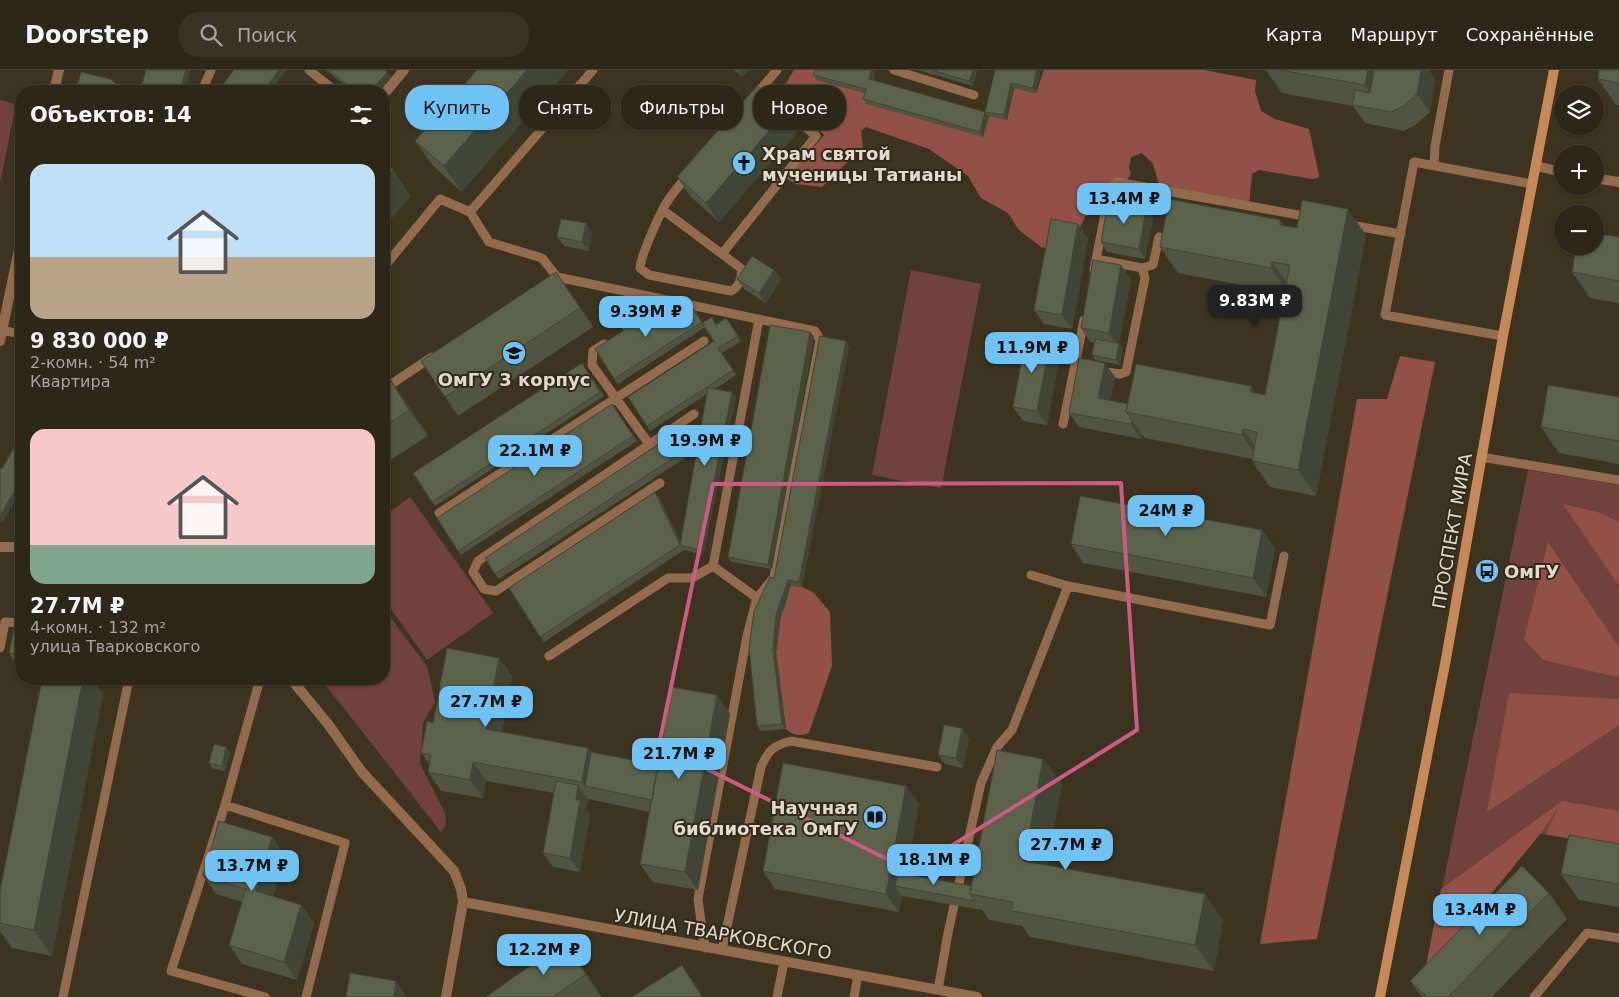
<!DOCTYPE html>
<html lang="ru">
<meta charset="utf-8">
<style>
body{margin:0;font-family:"DejaVu Sans",sans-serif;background:#393324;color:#f1f3f6;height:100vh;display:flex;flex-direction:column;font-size:19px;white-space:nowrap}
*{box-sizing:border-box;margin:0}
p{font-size:16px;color:#a7a5a1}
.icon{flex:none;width:28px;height:28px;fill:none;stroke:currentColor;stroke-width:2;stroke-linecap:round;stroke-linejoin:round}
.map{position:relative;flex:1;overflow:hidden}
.side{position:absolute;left:15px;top:15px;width:375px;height:600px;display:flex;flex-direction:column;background:#2d2717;border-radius:20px;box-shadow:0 1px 4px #0004,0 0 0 1px #484436}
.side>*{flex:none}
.hud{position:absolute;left:405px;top:15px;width:475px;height:45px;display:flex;gap:10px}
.tools{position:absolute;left:1554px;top:15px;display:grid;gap:10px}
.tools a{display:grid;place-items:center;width:50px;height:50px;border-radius:50%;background:#2d2717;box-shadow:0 1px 4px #0004,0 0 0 1px #484436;font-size:25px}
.price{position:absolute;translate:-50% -42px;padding:0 11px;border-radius:10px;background:#6fc2f4;color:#111;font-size:16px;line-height:32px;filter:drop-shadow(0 1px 2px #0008)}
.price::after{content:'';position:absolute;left:50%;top:30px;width:15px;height:11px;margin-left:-8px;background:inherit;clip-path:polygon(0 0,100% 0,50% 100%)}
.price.active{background:#222;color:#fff}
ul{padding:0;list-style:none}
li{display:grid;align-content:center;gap:10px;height:265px;padding:0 15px}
li span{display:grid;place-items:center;height:155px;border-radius:15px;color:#555}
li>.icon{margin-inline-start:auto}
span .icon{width:90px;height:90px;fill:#fffc;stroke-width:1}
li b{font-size:21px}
h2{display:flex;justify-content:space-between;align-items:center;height:60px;padding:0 15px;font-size:21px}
.pill{padding:0 18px;border-radius:20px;background:#2d2717;box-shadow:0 1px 4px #0004,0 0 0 1px #484436;font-size:18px;line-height:45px}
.pill.active{background:#6fc2f4;color:#111}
header{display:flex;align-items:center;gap:30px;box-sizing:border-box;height:70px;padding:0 25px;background:#2d2717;border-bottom:1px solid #484436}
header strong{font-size:24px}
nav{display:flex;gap:28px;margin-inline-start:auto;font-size:18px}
.search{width:350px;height:45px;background:#393324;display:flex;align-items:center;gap:12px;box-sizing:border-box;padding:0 18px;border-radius:20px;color:#a7a5a1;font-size:19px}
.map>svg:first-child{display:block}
</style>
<header>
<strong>Doorstep</strong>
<div class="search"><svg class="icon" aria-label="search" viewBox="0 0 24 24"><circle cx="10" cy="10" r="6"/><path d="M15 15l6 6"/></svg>Поиск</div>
<nav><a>Карта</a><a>Маршрут</a><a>Сохранённые</a></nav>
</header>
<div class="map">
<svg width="1619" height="927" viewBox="0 0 1619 927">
<rect width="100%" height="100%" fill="#3c341f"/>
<path fill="#71423c" d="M0,30L16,34L0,114Z
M911,200L981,214L941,418L872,405Z
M1528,400L1619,415V777L1535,763L1440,829Z
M410,427L493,543L427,590L384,529V446Z
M384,539L427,596L435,632L423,653L420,694L445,743L446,755L441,762L321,609H384Z"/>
<path fill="#915148" d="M794,0H819L817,10L869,24L983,66L989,46L1007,50L1014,18L1036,23L1044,0H1204L1256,10L1255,21L1261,41L1275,49L1309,59L1319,105L1318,108L1312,109L1259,100L1252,104L1249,135L1160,119L1153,94L1142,83L1131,87L1129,97L1131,104L1127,110L1109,116L1084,149L1076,166L1058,180L1041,177L1019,160L1008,143L981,128L968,106L929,79L866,57L861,61L863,77L822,117L796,114L787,109L824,65L779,25Z
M1400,286L1435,292L1317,869L1260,874L1357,329H1387Z
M1563,434L1601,443L1619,452V516Z
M1548,472L1619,577V606H1613L1543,590L1524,569Z
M791,515L802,517L813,522L830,542L832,596L809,663C800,666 793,666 786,659L776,583L780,550Z
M1509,623L1619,629V655L1487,742Z
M1562,731L1619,741V778L1546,764L1558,737L1545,758L1424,906L1441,819Z"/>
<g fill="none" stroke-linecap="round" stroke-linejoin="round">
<path stroke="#936c4d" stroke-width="9" d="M309,0L335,21
M894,0L974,25
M202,21L211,0
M754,27L777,0
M1434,96L1435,76L1449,0
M663,140L742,199C741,209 740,216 731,221L649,205L640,198C641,185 661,140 669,129C675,120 682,112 689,104
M470,142L593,0
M1350,155L1401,164
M722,184L816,66L761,19
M1096,189L1142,198L1153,195L1159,167
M384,197L440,129L470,142L489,172L542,188L557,207L815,261L820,270L774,507L757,528L747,566L698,829L703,867L706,878
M1094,200L1110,118L1117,112L1310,147
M627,258L669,230
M0,260L21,264
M1503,266L1385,245L1414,92L1532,114
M604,274L593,281L592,295L649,374
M1100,301L1120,304L1126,302L1145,208L1142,198
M384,319L432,287
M1063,354L1084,250
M1481,387L1619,410
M660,413L496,521L484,519L473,502L478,491L694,344
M439,443L704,271
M21,453V468
M713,496L757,528
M1031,505L1068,516
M0,578L5,552L21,553
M549,586L668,508H692L713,496L759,249
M260,609L225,735L171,901L265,927
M225,735L345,773L306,927
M722,880L761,697C769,680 772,676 791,671L937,697
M938,920L948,863L981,713L997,677L1012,660L1068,516L1270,555L1284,486
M63,927L129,609
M777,927L784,892
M854,927L858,905
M1534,927L1587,863L1619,868"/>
<path stroke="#936c4d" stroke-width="10" d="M54,21L59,0
M384,24L404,0
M1536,96L1562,102
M1595,108L1619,112
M0,271L21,169
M0,477H21
M291,609L328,654L362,702L454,801L461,819L463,832L446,927
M463,832L977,927"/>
<path stroke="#c78957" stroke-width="10" d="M1380,927L1446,589L1503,266L1554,0"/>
</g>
<path fill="#505440" d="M326,0H385L391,7L379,21H352Z
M477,0L462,122L434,97L415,71Z
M734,0H749L742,7Z
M872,0L875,4L873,11L985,42L989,46L983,67L866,34L863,29L865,23L817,10L813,5Z
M918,0H977L973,16Z
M995,0H1038L1040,4L1036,23L1014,18L1007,50L989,46L985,42Z
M1266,0H1429L1435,10L1430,42L1417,54L1404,61L1365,53L1353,36L1282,23Z
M1619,0V35H1616L1598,9Z
M799,60L719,152L690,126L677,107Z
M1146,138L1153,148L1145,189L1107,182L1101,172Z
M1280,150L1284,156L1297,158L1366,165L1316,426L1270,417L1252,391V389L1145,368L1142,365L1141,369L1079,357L1069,343L1115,307L1110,330L1128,334L1256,324L1265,325L1284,223L1178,203L1160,177Z
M592,163L589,181L564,176L557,167Z
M1619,167V233L1590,228L1572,202Z
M1088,168L1072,259L1044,254L1034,240Z
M774,200L781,209L766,233L744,219L737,209Z
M1131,209L1119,273L1123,278L1120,295L1095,290L1092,285L1094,273L1090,272L1081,258Z
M569,220L593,257L458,346L445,327Z
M690,234L702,253L717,255L726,248L741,271L722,283L736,305L715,319L736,327L703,485L684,480L544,572L509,518L655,422L659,427L681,473L707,324L650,361L628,327L714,271L705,257L618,314L614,309L674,244Z
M814,267L772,499L731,492L728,487Z
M849,276L802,517L791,515L780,550L776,583L786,659L761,661L757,656L774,508Z
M1060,285L1047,355L1023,351L1013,337Z
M582,293L604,326L435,436L413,403Z
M384,304L404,329L428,366L384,394Z
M1619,327V394L1559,383L1541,357Z
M612,334L637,371L461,485L437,448Z
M673,365L688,386L499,509L485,488Z
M1262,460L1275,478L1266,527L1083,493L1071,474Z
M21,555V594L15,593L9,583Z
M499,588L512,606L502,662L591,682L658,695L717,625L730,644L698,820L653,812L640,794L650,742L588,729L586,739L590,744L580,802L553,797L543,783L554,723L486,711L483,728L441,721L428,702L430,695L421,683L433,653Z
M42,609H92L103,624L52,886L12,878L0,861V821Z
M962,658L969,668L963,698L945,694L938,685Z
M230,682L225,701L212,698L209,693Z
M1043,689L1062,714L1047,795L1223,850L1214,901L1030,867L1022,856L989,850L982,840L902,826L899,842L775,819L763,801L906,716L919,734L906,804L972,816Z
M272,767L285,785L273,827L301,835L314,853L297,910L242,894L229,875L242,832L216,824L203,806Z
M1619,774V837L1579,830L1561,804Z
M1549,823L1567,849L1492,927H1422L1410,911Z
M564,872L602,927H486Z"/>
<path fill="#414534" d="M186,0H191L185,21H180Z
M279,0H287L270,21H263Z
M527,0H568L462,122L444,96Z
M741,0H749L742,7L739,2Z
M872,0L875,4L872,14L869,9Z
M973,0H977L973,16L969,11Z
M1036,0H1038L1040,4L1036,23L1033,18Z
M1368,0H1381L1388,11L1383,41L1365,15Z
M1410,0H1429L1435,10L1430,42L1417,24Z
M387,2L391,7L379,21H371Z
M1011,13L1014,18L1007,50L1004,45Z
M786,42L799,60L719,152L706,133Z
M985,42L989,46L983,67L980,62Z
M393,100L411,126L384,158V111Z
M1146,138L1153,148L1145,189L1139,179Z
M1348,139L1366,165L1316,426L1298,400Z
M1280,150L1298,176L1280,155Z
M586,153L592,163L589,181L582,172Z
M1078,154L1088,168L1072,259L1062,245Z
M1272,192L1291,218L1289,224L1271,198Z
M1121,195L1131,209L1119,273L1123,278L1120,295L1116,290L1118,277L1109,263Z
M774,200L781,209L766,233L759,223Z
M556,202L569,220L593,257L580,238Z
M810,262L814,267L772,499L768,495Z
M846,271L849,276L802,517L799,512Z
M1050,271L1060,285L1047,355L1037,341Z
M1105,293L1115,307L1108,342L1098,328Z
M386,303L404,329L428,366L409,340Z
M1251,316L1269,342L1250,322Z
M732,322L736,327L703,485L700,480Z
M1132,350L1142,365L1141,369L1131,354Z
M1243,359L1261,385L1260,391L1242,365Z
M21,410V421L2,453L0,450V446Z
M655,422L659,427L682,475H680Z
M1262,460L1275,478L1266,527L1253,508Z
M788,510L791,515L780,550L776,583L786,659L782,654L773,579L776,545Z
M499,588L512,606L499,678L486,659Z
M83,609H92L103,624L52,886L34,860Z
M717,625L730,644L698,820L685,802Z
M962,658L969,668L963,698L956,688Z
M226,677L230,682L225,701L222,696Z
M588,678L601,696L585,716L582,712Z
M1043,689L1062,714L1043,817L1024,791Z
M473,692L486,711L483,728L470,710Z
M578,715L588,729L586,739L590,744L580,802L570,788L576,730Z
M906,716L919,734L904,818L895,816L902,826L899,842L886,824Z
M272,767L285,785L269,840L256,821Z
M1205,824L1223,850L1214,901L1195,875Z
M301,835L314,853L297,910L284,892Z
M682,895L700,921L703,927H702Z
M396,911L407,927H394Z"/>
<path fill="#5d624b" stroke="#414534" d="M146,0H186L180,21H140Z
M234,0H279L263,21H218Z
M329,0H385L387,2L371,21H355Z
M477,0H527L444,96L415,71Z
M815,0H871L869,9L985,42L980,62L863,29L866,19L813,5Z
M931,0H973L969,11Z
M995,0H1036L1033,18L1011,13L1004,45L985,42Z
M1280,0H1368L1365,15Z
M1374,0H1421L1417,24L1404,36L1391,42L1352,35L1355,20L1370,23Z
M1599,0H1619V13L1598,9Z
M81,2L110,9L126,21H76Z
M757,16L786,42L706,133L677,107Z
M384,92L393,100L384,111Z
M1169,129L1280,150V155L1297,158L1302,130L1348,139L1298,400L1252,391L1257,362L1243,359L1242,365L1126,342L1136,294L1251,316L1250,322L1265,325L1290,195L1272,192L1271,198L1160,177Z
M1108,131L1146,138L1139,179L1101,172Z
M561,149L586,153L582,172L557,167Z
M1051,149L1078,154L1062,245L1034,240Z
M1595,163L1619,167V211L1572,202L1576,176H1595Z
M752,186L774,200L759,223L737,209Z
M1093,190L1121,195L1109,263L1081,258Z
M556,202L580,238L445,327L421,291Z
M21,224V232L18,230Z
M666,233L674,245L690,234L702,252L614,309L595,279Z
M712,247L716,255L726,248L738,266L718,278L733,300L647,356L628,327L714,271L702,253Z
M770,255L810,262L768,495L728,487Z
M820,266L846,271L799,512L788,510L776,545L773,579L782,654L757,656L749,578L754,541L770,507L774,508Z
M1026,267L1050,271L1037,341L1013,337Z
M1095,269L1119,273L1116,290L1092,285Z
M1079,288L1105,293L1098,328L1128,334L1126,342L1132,350L1131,354L1069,343Z
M582,293L600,322L432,432L413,403Z
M386,303L409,340L384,357V304Z
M1548,315L1619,327V371L1541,357Z
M708,318L732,322L700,480L680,475Z
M612,334L633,366L458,481L437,448Z
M21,365V410L0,446V398L2,399Z
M673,365L684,381L495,504L485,488Z
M655,422L680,475L540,567L509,518Z
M1080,426L1262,460L1253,508L1071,474Z
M15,554L21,555V586L9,583Z
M447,578L499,588L486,659L588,678L582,712L473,692L470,710L428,702L431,685L421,683L427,651L433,653Z
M42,609H83L34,860L0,853V821Z
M672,617L717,625L685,802L640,794Z
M944,655L962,658L956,688L938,685Z
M214,674L226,677L222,696L209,693Z
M997,680L1043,689L1024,791L1205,824L1195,875L1012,841L1013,832L970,824Z
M591,682L658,695L652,730L585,716Z
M783,693L906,716L886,824L763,801Z
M556,711L578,715L576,730H580L570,788L543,783Z
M219,751L272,767L256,821L301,835L284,892L229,875L246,819L203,806Z
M1569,765L1619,774V814L1561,804Z
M1522,796L1549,823L1448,927H1427L1410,911Z
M898,803L972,816L970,824L975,831L895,816Z
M564,872L586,904L553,927H486Z
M682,895L702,927H632Z
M350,903L396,911L394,927H346Z"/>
<path fill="none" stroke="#cc5c83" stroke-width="4" stroke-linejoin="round" d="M1121,413L1137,660L911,801L659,675L713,414Z"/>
<defs>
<g id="church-disc" transform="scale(1.25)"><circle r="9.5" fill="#6fc2f4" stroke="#322a15"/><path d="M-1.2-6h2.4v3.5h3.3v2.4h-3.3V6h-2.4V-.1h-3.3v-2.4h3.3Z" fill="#111"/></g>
<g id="university-disc" transform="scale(1.25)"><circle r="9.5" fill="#6fc2f4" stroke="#322a15"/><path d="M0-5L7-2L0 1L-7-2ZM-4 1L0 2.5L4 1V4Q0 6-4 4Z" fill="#111"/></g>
<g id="bus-disc" transform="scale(1.25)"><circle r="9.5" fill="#6fc2f4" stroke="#322a15"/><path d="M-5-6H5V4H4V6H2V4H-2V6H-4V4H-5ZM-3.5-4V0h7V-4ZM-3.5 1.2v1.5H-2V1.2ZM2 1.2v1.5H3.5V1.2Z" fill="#111"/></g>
<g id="library-disc" transform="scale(1.25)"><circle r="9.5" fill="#6fc2f4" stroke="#322a15"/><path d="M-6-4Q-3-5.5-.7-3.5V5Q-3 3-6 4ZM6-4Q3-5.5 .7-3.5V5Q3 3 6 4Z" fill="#111"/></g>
</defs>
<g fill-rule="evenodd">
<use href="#church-disc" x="744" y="93"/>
<use href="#university-disc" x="514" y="283"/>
<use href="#bus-disc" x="1487" y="501"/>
<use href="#library-disc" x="875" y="747"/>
</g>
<g text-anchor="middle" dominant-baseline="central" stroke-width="4" stroke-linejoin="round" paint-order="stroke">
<g font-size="18" font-weight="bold" fill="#e0dbce" stroke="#322a15" text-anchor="start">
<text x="762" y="83">Храм святой<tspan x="762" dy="21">мученицы Татианы</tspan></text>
<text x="514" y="309" text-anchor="middle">ОмГУ 3 корпус</text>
<text x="1504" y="501">ОмГУ</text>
<text x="858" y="737" text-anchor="end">Научная<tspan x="858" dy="21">библиотека ОмГУ</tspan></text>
</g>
<g font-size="18" fill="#e0dbce" stroke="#322a15">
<text transform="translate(1452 461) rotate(-80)">ПРОСПЕКТ МИРА</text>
<text transform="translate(723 864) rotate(10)">УЛИЦА ТВАРКОВСКОГО</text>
</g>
</g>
</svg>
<div class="tools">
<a><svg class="icon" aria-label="layers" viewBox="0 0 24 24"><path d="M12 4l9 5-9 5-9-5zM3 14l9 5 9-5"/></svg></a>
<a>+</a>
<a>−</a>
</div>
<b class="price" style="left:1124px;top:155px">13.4M ₽</b>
<b class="price active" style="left:1255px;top:257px">9.83M ₽</b>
<b class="price" style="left:646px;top:268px">9.39M ₽</b>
<b class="price" style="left:1032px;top:304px">11.9M ₽</b>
<b class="price" style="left:705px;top:397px">19.9M ₽</b>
<b class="price" style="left:535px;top:407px">22.1M ₽</b>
<b class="price" style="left:1166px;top:467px">24M ₽</b>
<b class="price" style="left:486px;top:658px">27.7M ₽</b>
<b class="price" style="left:679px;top:710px">21.7M ₽</b>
<b class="price" style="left:1066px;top:801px">27.7M ₽</b>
<b class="price" style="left:934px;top:816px">18.1M ₽</b>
<b class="price" style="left:252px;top:822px">13.7M ₽</b>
<b class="price" style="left:1480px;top:866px">13.4M ₽</b>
<b class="price" style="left:544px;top:906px">12.2M ₽</b>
<div class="hud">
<a class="pill active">Купить</a>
<a class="pill">Снять</a>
<a class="pill">Фильтры</a>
<a class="pill">Новое</a>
</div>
<section class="side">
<h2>Объектов: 14<svg class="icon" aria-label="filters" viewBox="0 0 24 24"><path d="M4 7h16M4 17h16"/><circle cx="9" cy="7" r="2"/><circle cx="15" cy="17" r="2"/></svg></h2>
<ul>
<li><span style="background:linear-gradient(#bfe0f5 60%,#b9a48a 0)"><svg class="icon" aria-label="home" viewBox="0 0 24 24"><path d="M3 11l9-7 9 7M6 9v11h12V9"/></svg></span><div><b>9 830 000 ₽</b><p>2-комн. · 54 m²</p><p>Квартира</p></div></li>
<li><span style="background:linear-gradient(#f6c9c9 75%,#7fa58c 0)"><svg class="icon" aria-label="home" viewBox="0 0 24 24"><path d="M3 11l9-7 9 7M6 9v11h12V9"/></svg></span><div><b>27.7M ₽</b><p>4-комн. · 132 m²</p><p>улица Тварковского</p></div></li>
</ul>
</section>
</div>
